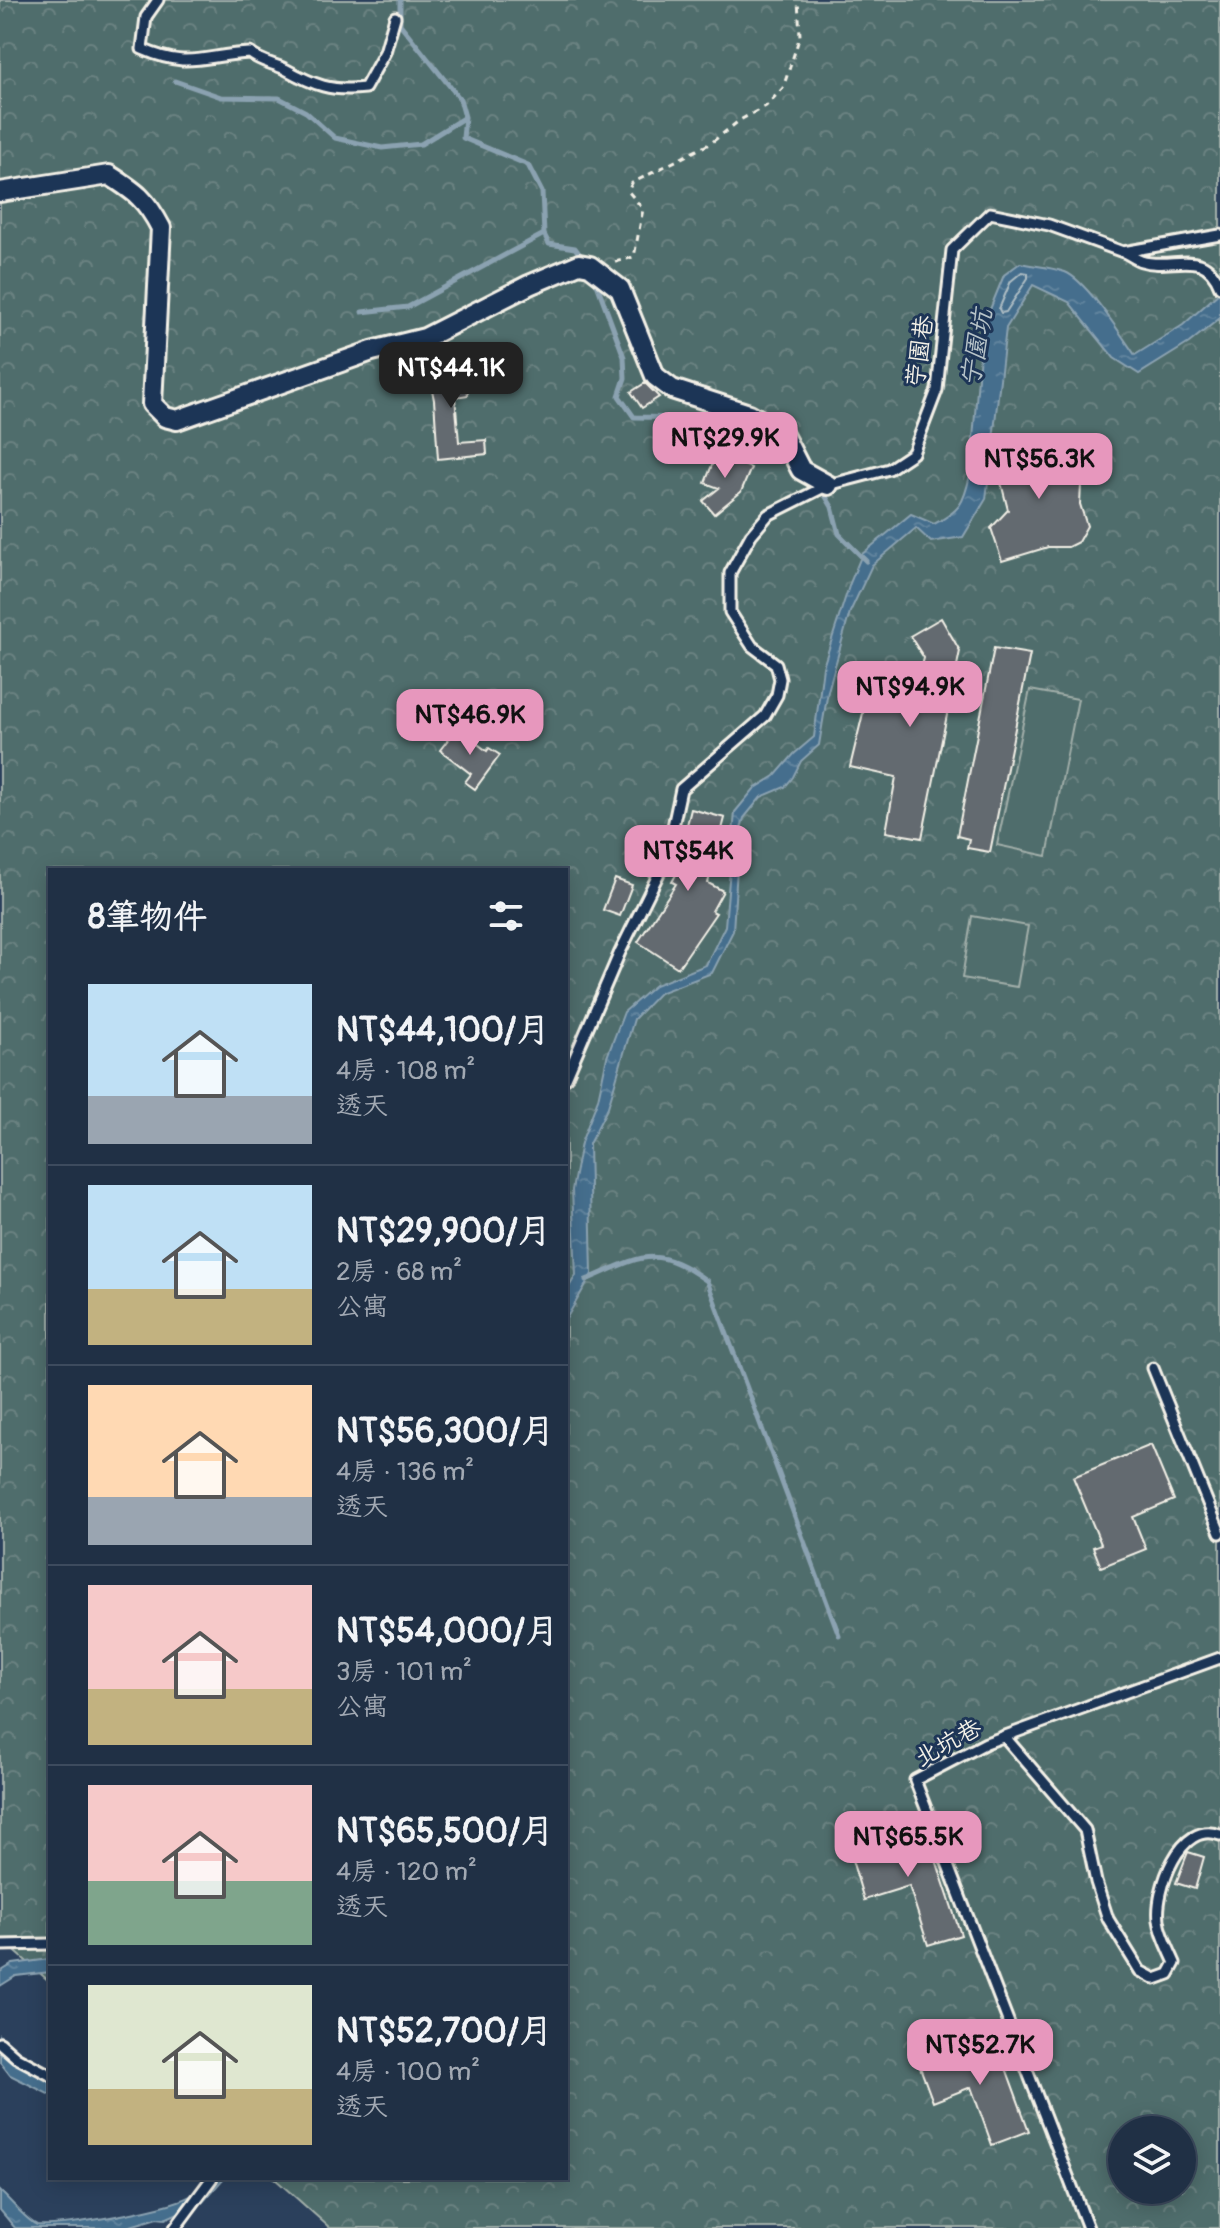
<!DOCTYPE html>
<html lang="zh-TW">
<meta charset="utf-8">
<style>
body{margin:0;font-family:Pangolin,"LXGW WenKai TC",sans-serif;background:#2d3c50;color:#f1f3f6;height:100vh;display:flex;flex-direction:column;font-size:30px;white-space:nowrap}
*{box-sizing:border-box;margin:0}
p{font-size:26px;color:#a2a9b3}
.icon{flex:none;width:44px;height:44px;fill:none;stroke:currentColor;stroke-width:2;stroke-linecap:round;stroke-linejoin:round}
.map{position:relative;flex:1;overflow:hidden}
.sheet{position:absolute;left:48px;top:868px;width:520px;height:1312px;display:flex;flex-direction:column;background:#203045;border-radius:0px;box-shadow:0 4px 20px #0003,0 0 0 2px #3d4b5e}
.sheet>*{flex:none}
.controls{position:absolute;left:1108px;top:2116px;display:grid;gap:16px}
.controls a{display:grid;place-items:center;width:88px;height:88px;border-radius:50%;background:#203045;box-shadow:0 4px 20px #0003,0 0 0 2px #3d4b5e;font-size:40px}
.price{position:absolute;translate:-50% -68px;padding:0 18px;border-radius:16px;background:#e797bd;color:#111;font-size:26px;line-height:52px;filter:drop-shadow(0 2px 4px #0008)}
.price::after{content:'';position:absolute;left:50%;top:48px;width:24px;height:18px;margin-left:-12px;background:inherit;clip-path:polygon(0 0,100% 0,50% 100%)}
.price.active{background:#222;color:#fff}
ul{padding:0;list-style:none}
li{display:flex;align-items:center;gap:24px;height:200px;padding:0 40px}
li+li{border-top:2px solid #3d4b5e}
li span{display:grid;place-items:center;flex:none;width:224px;height:160px;border-radius:0px;color:#555}
li>.icon{margin-inline-start:auto}
span .icon{width:96px;height:96px;fill:#fffc;stroke-width:1}
li b{font-size:34px}
h2{display:flex;justify-content:space-between;align-items:center;height:96px;padding:0 40px;font-size:34px}
.map>svg:first-child{display:block}
</style>
<div class="map">
<svg width="1220" height="2228" viewBox="0 0 1220 2228">
<defs>
<pattern id="forest-crowns" width="20" height="18" patternUnits="userSpaceOnUse" patternTransform="scale(2)"><rect width="20" height="18" fill="#506d6c"/><path d="M2 6a3 3 0 1 1 6 0M12 15a3 3 0 1 1 6 0" fill="none" stroke="#6a8281"/></pattern>
<pattern id="water-ripples" width="26" height="14" patternUnits="userSpaceOnUse" patternTransform="scale(2)"><rect width="26" height="14" fill="#456e8d"/><path d="M2 4q2-2 4 0t4 0M15 11q2-2 4 0t4 0" fill="none" stroke="#60839d"/></pattern>
</defs>
<rect width="100%" height="100%" fill="#2b405c"/>
<filter id="ink" filterUnits="userSpaceOnUse"><feTurbulence type="fractalNoise" baseFrequency=".0125" numOctaves="2"/><feDisplacementMap in="SourceGraphic" scale="16" xChannelSelector="R" yChannelSelector="G"/><feConvolveMatrix kernelMatrix="1 2 1 2 8 2 1 2 1" color-interpolation-filters="sRGB"/></filter>
<g filter="url(#ink)">
<path fill="url(#forest-crowns)" stroke="#a2afaa" stroke-width="2" fill-rule="evenodd" d="M0,0H1220V2228H330L274,2178H566V870H50V1982L0,1938ZM1122,2130H1182V2190H1122Z"/>
<path fill="#506d6c" stroke="#a2afaa" stroke-width="2" d="M1030,690L1078,699L1047,856L997,845Z
M972,916L1028,926L1017,987L962,978Z"/>
<path fill="url(#water-ripples)" stroke="#8ba2b1" stroke-width="2" d="M1020,263C1034,266 1051,267 1065,272C1087,281 1121,335 1135,355L1183,325L1220,292V318L1189,343L1139,374L1114,358L1069,302L1033,285L1006,328L986,499L963,537L931,542L916,528L872,565L850,612L828,691L819,745L801,761L793,777L785,787L761,797L744,818L739,836L733,931L712,973L659,993L634,1019L608,1107L589,1144L592,1274L566,1319V1292L576,1275L572,1190L581,1143L598,1099L607,1057L624,1012L655,985L706,965L725,926L735,812L754,789L775,776L794,754L814,737L823,667L850,583L862,554L911,514L934,524C960,511 964,503 970,475L982,329L1004,275Z
M50,1959V1972L16,1976L0,1986V1972L13,1964Z
M0,2036L11,2051L50,2080V2095L10,2075L0,2062Z
M206,2178H224L203,2202L165,2219L157,2218L124,2228H15L0,2210V2191C9,2199 27,2221 37,2225C59,2228 177,2208 195,2193C199,2190 203,2182 206,2178Z"/>
<g fill="none" stroke-linecap="round" stroke-linejoin="round">
<path stroke="#aebdc4" stroke-width="2" d="M1022,272L1028,273V278L1006,312L1001,313L999,309L1011,281Z"/>
<path stroke="#8ba2b1" stroke-width="5" d="M400,0V24L460,99L465,117L463,138L528,165L542,192L544,234L549,244L575,248L584,260
M175,81L221,97L279,98L306,112L335,138L382,148L421,144L465,117
M595,279L624,357L625,378L619,396L634,417L743,419
M362,312L408,307L544,234
M801,452L812,470
M822,490L832,507L839,534L866,561
M586,1280C640,1257 655,1243 707,1281L839,1635"/>
</g>
<path fill="#646b70" stroke="#f4f1e8" stroke-width="2" d="M463,359L468,395L455,397L459,442L486,440L487,454L438,459L434,400L427,364Z
M645,383L659,397L642,408L631,392Z
M1044,439L1058,444L1069,454L1081,485L1080,504L1087,526L1078,542L1068,547H1048L1002,561L991,528L1008,510L998,471L1008,464L1021,446Z
M719,447L733,452L730,459L751,468L741,492L714,514L703,501L719,488L705,483Z
M941,618L960,651L922,838L886,832L896,777L850,767L872,676L917,686L924,658L910,636Z
M994,648L1030,654L990,852L967,848L969,839L957,836Z
M457,728L487,751L489,748L500,755L475,789L465,782L471,774L440,750Z
M691,809L725,818L708,883L723,891L712,911L716,913L678,968L638,942L676,884L672,882L683,862L678,861Z
M615,879L632,885L620,916L603,910Z
M1151,1445L1174,1500L1133,1517L1146,1549L1101,1567L1093,1547L1101,1544L1073,1477Z
M925,1827L961,1935L928,1945L909,1886L864,1900L849,1850Z
M1188,1852L1204,1857L1195,1889L1176,1883Z
M995,2038L1029,2131L992,2145L971,2087L933,2102L920,2067Z"/>
<g fill="none" stroke-linecap="round" stroke-linejoin="round">
<g stroke="#f4f1e8" stroke-width="15">
<path id="lane" d="M158,0L146,17L142,49C189,70 204,55 250,53C261,62 272,63 285,69C314,85 331,92 365,88L385,52L395,17
M1123,252C1129,254 1135,259 1141,261C1172,271 1204,245 1220,287
M566,1078L620,952L666,859L681,789L765,716L777,695L780,679L776,664L752,646L730,612V573L751,535L768,515L828,485L889,469L913,453L937,390L952,250L990,213L1049,225L1123,252L1220,235
M1153,1368L1220,1533
M1004,1736L1085,1830L1096,1882L1108,1919L1140,1971L1155,1979L1169,1974L1175,1963C1169,1949 1161,1935 1159,1920C1155,1891 1180,1819 1220,1835
M0,1945L50,1944
M0,2043L16,2057L50,2075
M175,2228L212,2178
M1088,2228L915,1780L986,1743L1220,1658"/>
</g>
<g stroke="#f4f1e8" stroke-width="24">
<path id="street" d="M0,192L109,175C136,192 146,199 161,228L152,404L165,417L177,420L372,351L425,338L529,285L579,264L590,266L620,289L655,376L672,389L749,414L782,433L801,470L828,485"/>
</g>
<path stroke="#f4f1e8" stroke-width="3" stroke-dasharray="6 6" stroke-linecap="butt" d="M615,262L634,257L643,209L628,191L632,183L711,143L740,120L766,106L783,88L800,36L798,0"/>
<use href="#lane" stroke="#1d3557" stroke-width="9"/>
<use href="#street" stroke="#1d3557" stroke-width="18"/>
</g>
</g>
<g text-anchor="middle" dominant-baseline="central" stroke-width="6" stroke-linejoin="round" paint-order="stroke">
<g font-size="24" fill="#f4f1e8" stroke="#1d3557">
<text transform="translate(920 351) rotate(-82)">苧園巷</text>
<text transform="translate(948 1743) rotate(-29)">北坑巷</text>
</g>
<g font-size="26" font-style="italic" fill="#b7c3c8" stroke="#1d3557">
<text transform="translate(977 348) rotate(-80)">宁園坑</text>
</g>
</g>
</svg>
<div class="controls">
<a><svg class="icon" aria-label="layers" viewBox="0 0 24 24"><path d="M12 4l9 5-9 5-9-5zM3 14l9 5 9-5"/></svg></a>
</div>
<b class="price active" style="left:451px;top:410px">NT$44.1K</b>
<b class="price" style="left:725px;top:480px">NT$29.9K</b>
<b class="price" style="left:1039px;top:501px">NT$56.3K</b>
<b class="price" style="left:910px;top:729px">NT$94.9K</b>
<b class="price" style="left:470px;top:757px">NT$46.9K</b>
<b class="price" style="left:688px;top:893px">NT$54K</b>
<b class="price" style="left:908px;top:1879px">NT$65.5K</b>
<b class="price" style="left:980px;top:2087px">NT$52.7K</b>
<section class="sheet">
<h2>8筆物件<svg class="icon" aria-label="filters" viewBox="0 0 24 24"><path d="M4 7h16M4 17h16"/><circle cx="9" cy="7" r="2"/><circle cx="15" cy="17" r="2"/></svg></h2>
<ul>
<li><span style="background:linear-gradient(#bfe0f5 70%,#9aa5b1 0)"><svg class="icon" aria-label="home" viewBox="0 0 24 24"><path d="M3 11l9-7 9 7M6 9v11h12V9"/></svg></span><div><b>NT$44,100/月</b><p>4房 · 108 m²</p><p>透天</p></div></li>
<li><span style="background:linear-gradient(#bfe0f5 65%,#c2b280 0)"><svg class="icon" aria-label="home" viewBox="0 0 24 24"><path d="M3 11l9-7 9 7M6 9v11h12V9"/></svg></span><div><b>NT$29,900/月</b><p>2房 · 68 m²</p><p>公寓</p></div></li>
<li><span style="background:linear-gradient(#ffd9b3 70%,#9aa5b1 0)"><svg class="icon" aria-label="home" viewBox="0 0 24 24"><path d="M3 11l9-7 9 7M6 9v11h12V9"/></svg></span><div><b>NT$56,300/月</b><p>4房 · 136 m²</p><p>透天</p></div></li>
<li><span style="background:linear-gradient(#f6c9c9 65%,#c2b280 0)"><svg class="icon" aria-label="home" viewBox="0 0 24 24"><path d="M3 11l9-7 9 7M6 9v11h12V9"/></svg></span><div><b>NT$54,000/月</b><p>3房 · 101 m²</p><p>公寓</p></div></li>
<li><span style="background:linear-gradient(#f6c9c9 60%,#7fa58c 0)"><svg class="icon" aria-label="home" viewBox="0 0 24 24"><path d="M3 11l9-7 9 7M6 9v11h12V9"/></svg></span><div><b>NT$65,500/月</b><p>4房 · 120 m²</p><p>透天</p></div></li>
<li><span style="background:linear-gradient(#dfe7d0 65%,#c2b280 0)"><svg class="icon" aria-label="home" viewBox="0 0 24 24"><path d="M3 11l9-7 9 7M6 9v11h12V9"/></svg></span><div><b>NT$52,700/月</b><p>4房 · 100 m²</p><p>透天</p></div></li>
</ul>
</section>
</div>
